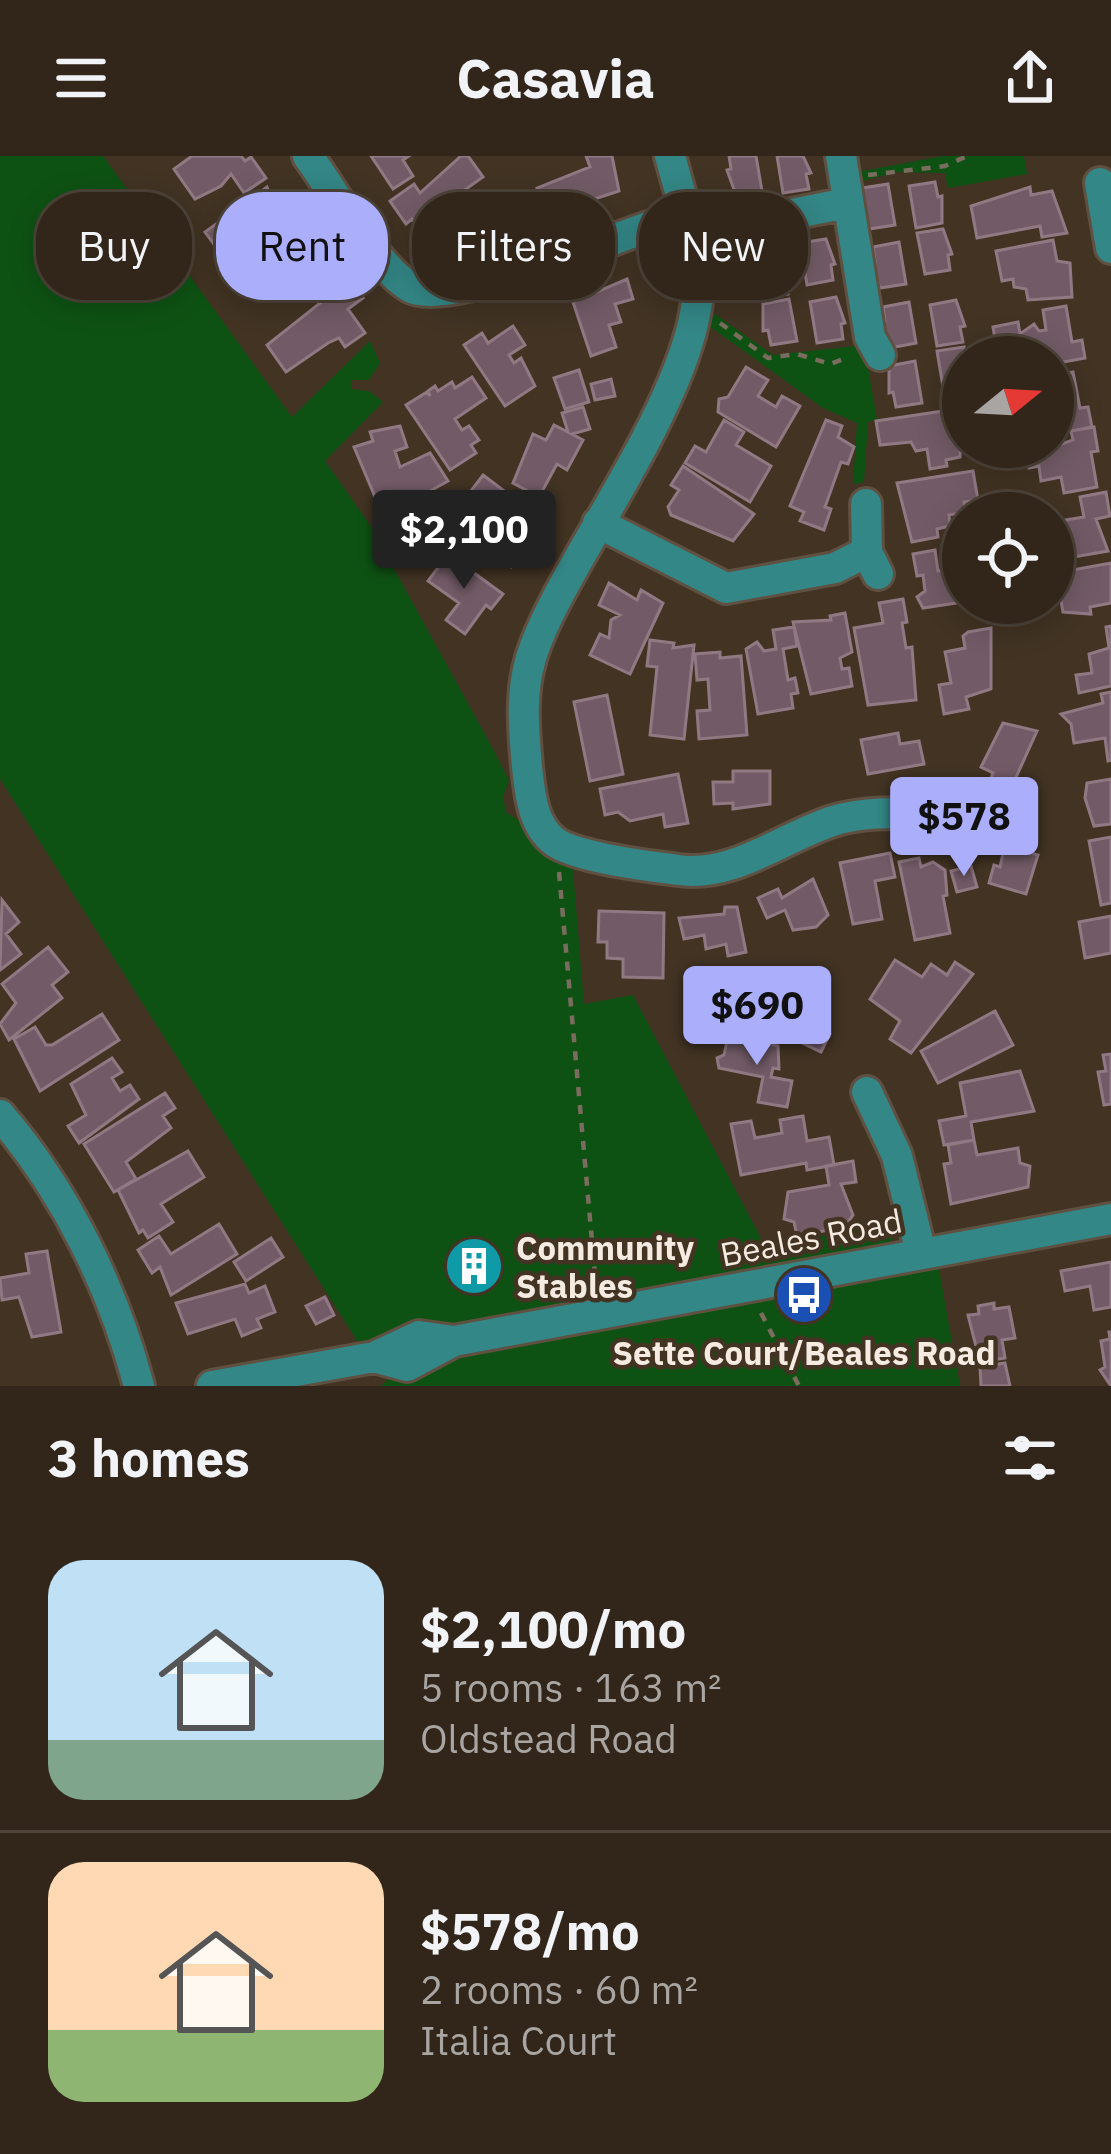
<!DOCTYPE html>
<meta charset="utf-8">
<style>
body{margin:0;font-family:"IBM Plex Sans",sans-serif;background:#3a2e23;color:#f1f3f6;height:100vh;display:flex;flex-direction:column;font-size:45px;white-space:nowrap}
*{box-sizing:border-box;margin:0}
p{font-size:39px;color:#a8a5a2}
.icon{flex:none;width:66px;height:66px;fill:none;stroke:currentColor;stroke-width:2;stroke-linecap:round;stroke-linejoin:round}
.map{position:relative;height:1230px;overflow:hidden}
.side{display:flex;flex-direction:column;background:#32261a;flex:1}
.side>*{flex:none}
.top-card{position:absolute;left:36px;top:36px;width:1041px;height:108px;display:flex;gap:24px}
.needle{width:78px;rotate:72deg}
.buttons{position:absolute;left:942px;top:180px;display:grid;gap:24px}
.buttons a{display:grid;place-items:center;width:132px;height:132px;border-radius:50%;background:#32261a;box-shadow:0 6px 30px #0003,0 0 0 3px #4d4339;font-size:60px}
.price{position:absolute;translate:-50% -102px;padding:0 27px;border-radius:12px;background:#abaffb;color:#111;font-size:39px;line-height:78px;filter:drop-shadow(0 3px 6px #0008)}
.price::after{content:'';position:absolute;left:50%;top:72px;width:36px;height:27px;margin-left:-18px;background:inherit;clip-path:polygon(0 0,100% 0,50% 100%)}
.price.current{background:#222;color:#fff}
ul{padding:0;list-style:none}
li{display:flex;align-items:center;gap:36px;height:300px;padding:0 48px}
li+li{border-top:3px solid #4d4339}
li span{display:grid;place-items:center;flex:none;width:336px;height:240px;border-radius:36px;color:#555}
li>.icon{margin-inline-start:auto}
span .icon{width:144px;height:144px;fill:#fffc;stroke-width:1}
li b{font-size:51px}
h2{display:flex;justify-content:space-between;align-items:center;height:144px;padding:0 48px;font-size:51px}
.pill{padding:0 42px;border-radius:48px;background:#32261a;box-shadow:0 6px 30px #0003,0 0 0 3px #4d4339;font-size:42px;line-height:108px}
.pill.current{background:#abaffb;color:#111}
header{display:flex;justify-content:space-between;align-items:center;height:156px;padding:0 48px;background:#32261a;font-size:54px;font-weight:700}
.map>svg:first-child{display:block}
</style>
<header><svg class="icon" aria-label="menu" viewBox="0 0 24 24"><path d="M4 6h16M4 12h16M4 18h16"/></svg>Casavia<svg class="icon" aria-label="share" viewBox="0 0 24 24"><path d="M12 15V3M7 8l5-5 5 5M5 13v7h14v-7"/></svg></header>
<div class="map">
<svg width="1111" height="1230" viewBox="0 0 1111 1230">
<rect width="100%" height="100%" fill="#423323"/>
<path fill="#0e5213" d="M0,0H103L292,261L370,185L380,207L369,224H352L351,233L369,235L383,246L325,305L370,369L493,593L509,625L503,641L506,656L572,701L584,848L633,839L765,1090L897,1067L896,1082L882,1089L361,1191L0,623Z
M943,0H1024L1027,18L948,32L945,17L897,16L851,28V20L863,15Z
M708,153L773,199L864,189L877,263L868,266L864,326L853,328L857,267L823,252L705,167Z
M938,1108L960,1230H381L393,1219L441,1201Z"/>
<path fill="#725b66" stroke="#917984" stroke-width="3" d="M192,0H241L245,5L251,1L266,22L244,37L231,18L221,30L195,43L174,13Z
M371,0H409L403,4L413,20L393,33Z
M461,0H468L483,21L466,33L472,41L444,61L457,68L454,58L488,47L505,85L447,105L432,100L434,94L412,63L406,68L390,45L414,28L420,37Z
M586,0H612L619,35L567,52L569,58L548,65L537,32L590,11Z
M729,0H756L762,35L736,39L727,14L731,13Z
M777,0H803L811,17L806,18L809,33L783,37Z
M935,26L938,41L942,40V67L916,72L909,30Z
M888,28L895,69L869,73L860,48L865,47L862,32Z
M267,31L281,62L286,58L299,77L277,92L269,81L258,88L253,81L224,102L205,76Z
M1030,31L1031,39L1052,35L1067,77L1042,81L1040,70L977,82L971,50Z
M943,73L952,98L948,99L950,114L925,118L917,77Z
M313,78L347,126L329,138L318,122L295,143L286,130L278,136L263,114Z
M826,83L835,108L831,109L833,124L807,129L800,87Z
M1053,84L1057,105L1070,107L1072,141L1028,144L1026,133L1014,131L1013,123L1002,125L996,95Z
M899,86L906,128L880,132L871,107L875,106L873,91Z
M781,97L788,138L763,142L754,117L758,116L755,101Z
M627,123L633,143L615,148L621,166L609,169L616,191L591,200L573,146Z
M349,124L363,142L348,153L365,177L345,191L339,182L328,187L286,216L267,189Z
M836,141L845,167L841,168L843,183L817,187L810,146Z
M789,143L797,185L771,189L768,174L763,175V148Z
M956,144L965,170L960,171L963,186L937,190L930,149Z
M909,146L916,187L890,192L881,167L885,166L883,151Z
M1066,150L1072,186L1082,184L1085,202L1053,208V201H998L993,171L1018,166L1020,178L1034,168L1039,175L1046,174L1043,154Z
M513,170L525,189L509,199L514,207L521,202L535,230L505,250L464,189L482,177L488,187Z
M964,191L963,233L944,237L937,195Z
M915,205L922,247L896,251L893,236L889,237V210Z
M746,211L768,224L758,240L776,251L782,240L800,250L776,291L718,256L719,243L728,241Z
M579,214L589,246L565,253L554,222Z
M1073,216L1080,252L1088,251L1092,271L1061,277L1060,268L1053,270V220Z
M472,221L486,242L455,263L462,274L469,270L479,284L471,289L476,297L450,314L406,249L427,236L430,240L428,235L435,230L438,235L452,226L455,232Z
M611,223L615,240L595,244L591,228Z
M583,251L590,273L572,278L583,284L567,314L557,308L539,341L513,327L533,278L546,284L554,269L568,276L562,257Z
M963,252L960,301L946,304L947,310L930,313L927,293L916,295L911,286L880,289L876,265Z
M724,264L744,276L736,289L771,310L750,346L685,307L695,290L706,296Z
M826,264L842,270L838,281L854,291L848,308L841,306L825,351L831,353L824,374L800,365L804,356L790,350Z
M400,270L407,291L395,295L400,311L430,297L448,325L412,345L411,358L386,367L354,291L373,285L370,276Z
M1094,271L1098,295L1091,296L1097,331L1064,337L1061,321L1041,325L1039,310L1029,312L1025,293L1053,291L1073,284L1071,275Z
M683,310L754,358L733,385L671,359L668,351L679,334L671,329Z
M973,315L978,344L964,346L966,356L949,359L950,370L937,373L938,381L912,386L897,327Z
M483,319L548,368L511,411L491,396L503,380L464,344Z
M1106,336L1110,360L1096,363L1108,395L1056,404L1053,366L1084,361L1080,341Z
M935,394L938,415L963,411V446L923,452L917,441L925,435L923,419L917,420L913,398Z
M448,398L503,438L491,453L486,449L465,478L446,464L459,447L428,425Z
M1111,407V447L1090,451L1091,458L1063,456L1056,417Z
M609,427L637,444L641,434L663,447L630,518L590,499L600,478L609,482L611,464L620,459L599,449Z
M903,443L907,466L902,467L906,492L912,491L916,544L868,549L854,472L883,467L879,447Z
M845,457L852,496L840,502L842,513L849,512L852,530L811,538L793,466L831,464L830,460Z
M1111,470V530L1079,537L1076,519L1092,517L1089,498L1109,492L1106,471Z
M794,471L797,490L783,493L788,524L795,522L798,537L791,538L793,552L758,558L746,493L757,486L764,495L776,493L773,474Z
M991,472V533L966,541L969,553L944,558L939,529L951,527L945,496L965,492L963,480L968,476Z
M650,484L674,487L673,492L694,489L684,583L650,579L657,511L647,510Z
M720,496V502L741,500L747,579L699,583L697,555L710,554L708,523L697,524L695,498Z
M1111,536V604L1108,605L1105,582L1074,587L1071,568L1061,558L1103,547L1101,538Z
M607,539L623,618L590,625L574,546Z
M1003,567L1037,575L1013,628L991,622L993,617L981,611Z
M898,577L900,588L919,585L924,608L868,618L861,584Z
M733,615H770V648L733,653V647L714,648L713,626H733Z
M678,618L688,667L665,671L663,658L630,665L618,656L605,659L600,633Z
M1111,623V668L1094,670L1085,642L1087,627Z
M1013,645L1034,648L1030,670L1010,667Z
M1009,670L1031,676L1025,695L1038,699L1026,738L989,727L994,709L1000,711Z
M1111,681V747L1101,749L1089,685Z
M890,697L895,721L875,725L882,763L853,768L840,707Z
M919,702L921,711L933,706L945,714L947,739L943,740L950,777L915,784L899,706Z
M971,710L977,731L957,736L951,715Z
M813,723L828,759L816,771L793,774L785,754L767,762L758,742L778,733L782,742Z
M2,744L19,766L6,778L21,798L0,814Z
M725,751H737L746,796L728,800L726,788L706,793L704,779L684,783L679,762L724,758Z
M599,755L664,757L663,822L623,821V803L607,802V786H598Z
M1111,760V797L1085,802L1079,766Z
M48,791L68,816L52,829L62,842L9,884L0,868L16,847L2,828Z
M895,804L922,821L931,808L947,819L955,806L973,818L911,897L890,883L900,865L870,843Z
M789,820L820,836L806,865L830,878L821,896L794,883L797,878L781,870L784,864L748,852L758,833L778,843Z
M995,855L1013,889L938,927L921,895Z
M102,858L119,884L40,935L14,883L35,871L46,889H52Z
M728,880L778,890L779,913L773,912L771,921L792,925L787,951L758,946L763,921L719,912L717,902L724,899Z
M1111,898V948L1104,949L1098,916L1106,915L1103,899Z
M112,902L122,916L112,922L120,935L130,929L139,943L79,987L68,970L86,959L71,928Z
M1020,915L1034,955L971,966L974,984L944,989L939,965L966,960L960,927Z
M165,937L175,952L163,960L171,972L126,1006L136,1023L114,1036L84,988Z
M803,960L807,985L829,981L834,1009L807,1014L806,1007L741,1019L731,968L751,965L755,982L782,977L780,964Z
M974,984L977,999L1018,992L1020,1007L1030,1010L1028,1031L951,1048L944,1008L951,1007L948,989Z
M188,995L204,1021L161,1048L173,1066L148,1082L143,1074L139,1077L118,1034Z
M853,1005L856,1026L841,1028L853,1059L845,1071L797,1080L794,1066L784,1063L788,1036L829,1029L826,1010Z
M219,1068L237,1098L171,1139L160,1111L152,1117L138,1094L159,1080L171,1098Z
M271,1082L283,1101L246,1125L234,1106Z
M483,1093L486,1125L465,1127L461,1095Z
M47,1095L61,1176L32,1181L19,1141L2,1144L0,1122L29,1117L26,1098Z
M1111,1106V1151L1094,1154L1090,1130L1065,1135L1061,1115Z
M245,1128L249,1137L265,1130L275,1156L257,1163L261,1172L242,1180L235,1163L188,1178L176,1147Z
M325,1141L334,1159L316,1168L306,1150Z
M994,1147V1153L1009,1151L1015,1182L1002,1184L1005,1202L980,1206L968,1159L979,1158L978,1150Z
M1109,1176H1111V1230L1100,1214L1105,1211L1101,1185L1110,1183Z
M1005,1207L1010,1230H981L980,1211Z"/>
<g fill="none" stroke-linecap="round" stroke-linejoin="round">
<g stroke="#5f5041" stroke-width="36">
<path id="minor" d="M308,0C333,34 376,111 410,131C446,152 611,83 657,68L675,56
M670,0L682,43L675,56C767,159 564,391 531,502C520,538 524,575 527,611C530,637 532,669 555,686C578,702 649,710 679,714C733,722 783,681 833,665C871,653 912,658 951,659
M841,0L870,181L880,199
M1100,27L1111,92
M681,48L747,67L847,47
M866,348L867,396L878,418
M598,367L726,432L835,412L867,396
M867,936L897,1000L921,1097
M0,959C66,1036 113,1132 139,1230
M374,1201L407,1210L454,1185L1111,1063
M212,1230L374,1201L419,1180L454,1185"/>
</g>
<path stroke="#7a6c5e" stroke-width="4.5" stroke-dasharray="9 9" stroke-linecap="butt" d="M868,19L945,10L967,0
M720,167L768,202L797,198L830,208L849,201
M559,716L596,1130
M761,1157L799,1230"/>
<use href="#minor" stroke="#338786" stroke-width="30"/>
</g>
<defs>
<g id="building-disc" transform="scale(3)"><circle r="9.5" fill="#0f9aa8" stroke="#423323"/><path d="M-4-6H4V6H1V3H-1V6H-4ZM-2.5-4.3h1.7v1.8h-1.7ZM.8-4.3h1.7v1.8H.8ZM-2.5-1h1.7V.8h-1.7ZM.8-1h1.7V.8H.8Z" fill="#fff"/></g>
<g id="bus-disc" transform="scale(3)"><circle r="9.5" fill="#1a4fb4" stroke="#423323"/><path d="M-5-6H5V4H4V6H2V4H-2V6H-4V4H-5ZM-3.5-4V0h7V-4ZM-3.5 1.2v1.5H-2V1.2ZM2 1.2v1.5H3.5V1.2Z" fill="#fff"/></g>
</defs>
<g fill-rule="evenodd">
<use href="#building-disc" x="474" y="1110"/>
<use href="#bus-disc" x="804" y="1139"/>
</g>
<g text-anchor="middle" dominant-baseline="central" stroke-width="9" stroke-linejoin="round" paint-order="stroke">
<g font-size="33" fill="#f5ebe1" stroke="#423323">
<text transform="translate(811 1081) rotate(-11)">Beales Road</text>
</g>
<g font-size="33" font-weight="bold" fill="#f5ebe1" stroke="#423323" text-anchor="start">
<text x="516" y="1091">Community<tspan x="516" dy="38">Stables</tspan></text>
<text x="804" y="1196" text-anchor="middle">Sette Court/Beales Road</text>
</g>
</g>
</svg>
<div class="buttons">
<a><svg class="needle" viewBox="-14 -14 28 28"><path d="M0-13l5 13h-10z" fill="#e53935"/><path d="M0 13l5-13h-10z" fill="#a8a5a2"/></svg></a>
<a><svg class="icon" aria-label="locate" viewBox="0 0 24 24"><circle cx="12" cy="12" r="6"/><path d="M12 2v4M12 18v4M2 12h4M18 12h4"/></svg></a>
</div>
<b class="price current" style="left:464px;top:436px">$2,100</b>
<b class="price" style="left:964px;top:723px">$578</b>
<b class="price" style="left:757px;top:912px">$690</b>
<div class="top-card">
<a class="pill">Buy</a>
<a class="pill current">Rent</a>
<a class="pill">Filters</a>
<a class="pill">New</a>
</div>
</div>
<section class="side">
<h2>3 homes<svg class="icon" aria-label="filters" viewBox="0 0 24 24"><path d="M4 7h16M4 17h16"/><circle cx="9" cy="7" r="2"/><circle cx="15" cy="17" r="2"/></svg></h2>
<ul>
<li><span style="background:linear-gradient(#bfe0f5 75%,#7fa58c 0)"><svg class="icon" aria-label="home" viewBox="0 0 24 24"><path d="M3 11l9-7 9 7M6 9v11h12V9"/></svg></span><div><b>$2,100/mo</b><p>5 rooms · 163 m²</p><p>Oldstead Road</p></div></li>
<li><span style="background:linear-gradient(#ffd9b3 70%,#8fb573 0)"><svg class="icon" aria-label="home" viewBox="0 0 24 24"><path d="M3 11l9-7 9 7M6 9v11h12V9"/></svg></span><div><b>$578/mo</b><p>2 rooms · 60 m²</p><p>Italia Court</p></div></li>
</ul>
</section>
